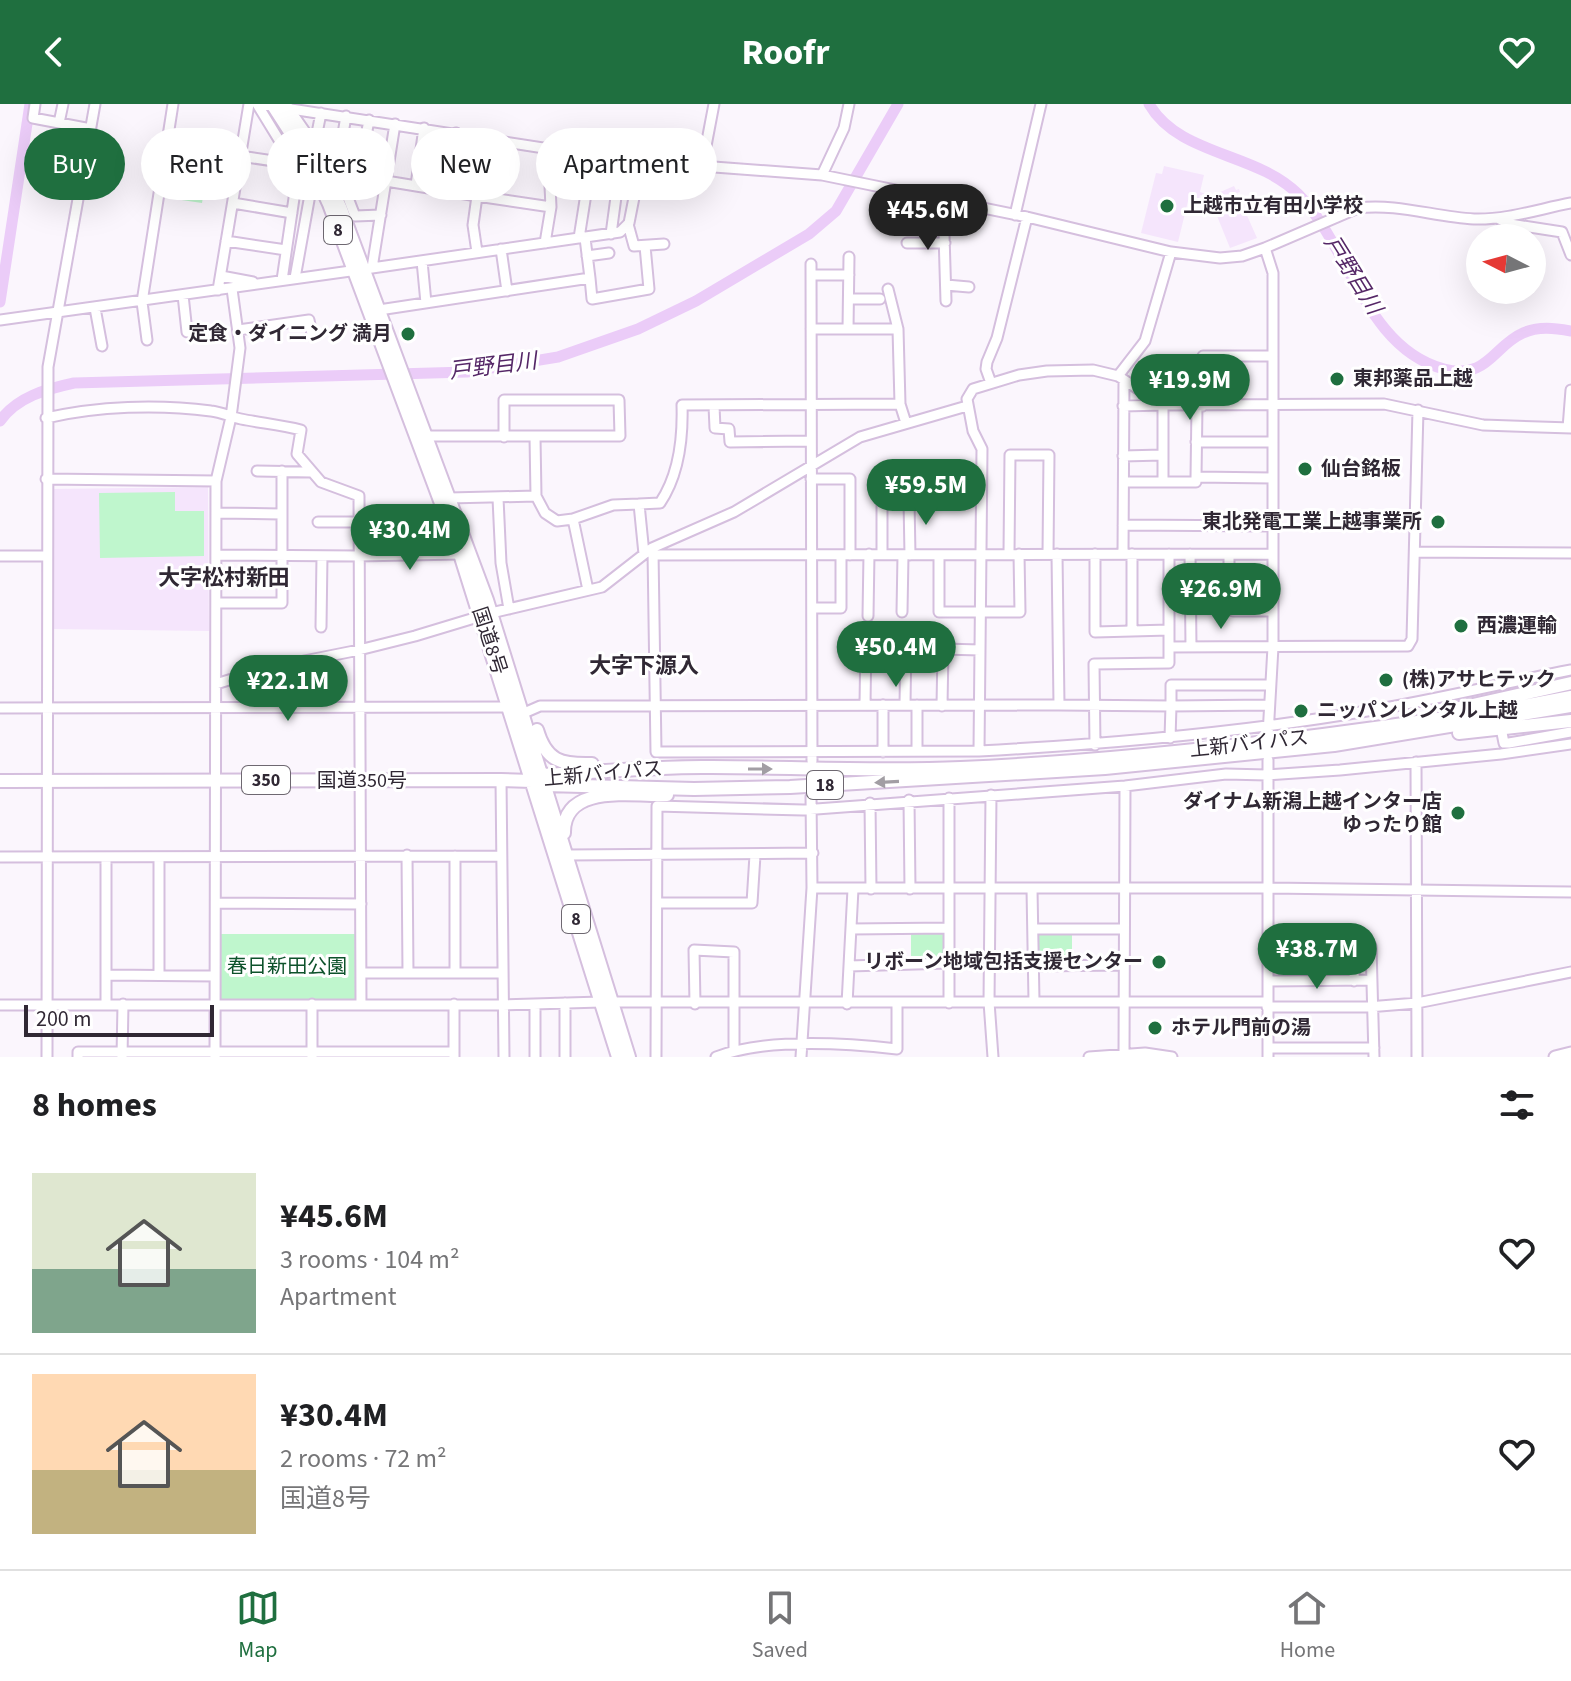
<!DOCTYPE html>
<meta charset="utf-8">
<style>
body{margin:0;font-family:"Source Sans 3","Noto Sans JP",sans-serif;background:#f6f6f6;color:#202124;height:100vh;display:flex;flex-direction:column;font-size:30px;white-space:nowrap}
*{box-sizing:border-box;margin:0}
p{font-size:26px;color:#757577}
.icon{flex:none;width:44px;height:44px;fill:none;stroke:currentColor;stroke-width:2;stroke-linecap:round;stroke-linejoin:round}
.map{position:relative;height:953px;overflow:hidden}
.drawer{display:flex;flex-direction:column;background:#fff;flex:1}
.drawer>*{flex:none}
.hud{position:absolute;left:24px;top:24px;width:800px;height:72px;display:flex;gap:16px}
.needle{width:52px;rotate:276deg}
.tools{position:absolute;left:1466px;top:120px;display:grid;gap:16px}
.tools a{display:grid;place-items:center;width:80px;height:80px;border-radius:50%;background:#fff;box-shadow:0 8px 32px #0002;font-size:40px}
.scale{position:absolute;left:24px;bottom:20px;width:190px;box-sizing:border-box;padding-left:8px;border:4px solid #302834;border-top:0;font-size:22px;line-height:28px;white-space:nowrap;color:#302834;-webkit-text-stroke:6px #fff;paint-order:stroke}
.price{position:absolute;translate:-50% -68px;padding:0 18px;border-radius:28px;background:#1f6f3f;color:#fff;font-size:26px;line-height:52px;filter:drop-shadow(0 2px 4px #0008)}
.price::after{content:'';position:absolute;left:50%;top:48px;width:24px;height:18px;margin-left:-12px;background:inherit;clip-path:polygon(0 0,100% 0,50% 100%)}
.price.active{background:#222;color:#fff}
ul{padding:0;list-style:none}
li{display:flex;align-items:center;gap:24px;height:200px;padding:0 32px}
li+li{border-top:2px solid #e0e0e0}
li span{display:grid;place-items:center;flex:none;width:224px;height:160px;border-radius:0px;color:#555}
li>.icon{margin-inline-start:auto}
span .icon{width:96px;height:96px;fill:#fffc;stroke-width:1}
li b{font-size:34px}
h2{display:flex;justify-content:space-between;align-items:center;height:96px;padding:0 32px;font-size:34px}
.tag{padding:0 28px;border-radius:36px;background:#fff;box-shadow:0 8px 32px #0002;font-size:28px;line-height:72px}
.tag.active{background:#1f6f3f;color:#fff}
header{display:flex;justify-content:space-between;align-items:center;height:104px;padding:0 32px;background:#1f6f3f;color:#fff;font-size:36px;font-weight:700}
.tab-bar{display:flex;justify-content:space-around;align-items:center;height:112px;border-top:2px solid #e0e0e0;background:#fff;font-size:22px;color:#757577}
.tab-bar a{display:grid;justify-items:center;gap:4px}
.tab-bar .active{color:#1f6f3f}
.map>svg:first-child{display:block}
</style>
<header><svg class="icon" aria-label="back" viewBox="0 0 24 24"><path d="M15 5l-7 7 7 7"/></svg>Roofr<svg class="icon" aria-label="heart" viewBox="0 0 24 24"><path d="M12 20l-8-8c-3-5 5-10 8-4 3-6 11-1 8 4z"/></svg></header>
<div class="map">
<svg width="1571" height="953" viewBox="0 0 1571 953">
<rect width="100%" height="100%" fill="#fbf6fd"/>
<path fill="#f5e5fc" d="M1164,62L1204,71L1200,88L1211,92L1234,82L1236,86L1239,85L1240,88L1237,89L1257,134L1230,144L1215,107L1211,108L1206,93L1200,91L1199,95L1189,93L1178,138L1141,129L1156,69L1162,70Z
M208,383L209,527L52,525L51,385Z"/>
<path fill="#bff6cd" d="M166,61L207,67L202,99L161,93Z
M175,388V407H204V452L100,454L99,389Z
M911,827H943L946,830V856L911,858Z
M1072,828V858L1039,859L1037,856L1039,829Z
M218,830H356V897L217,898Z"/>
<g fill="none" stroke-linecap="round" stroke-linejoin="round">
<path stroke="#ebccf8" stroke-width="11" d="M1149,0C1179,52 1256,48 1298,90C1349,141 1365,244 1444,265C1488,276 1493,242 1523,229C1538,222 1555,224 1571,227
M0,198L30,0
M0,317C17,293 46,285 74,279L467,268L558,253L638,225L696,197L809,130L836,107L898,0"/>
<g stroke="#d5bfde" stroke-width="13">
<path id="minor" d="M35,0L33,14L91,25
M257,0L298,67L282,176
M259,0L621,56L822,71L1027,113L1171,148L1220,154L1242,152L1265,144L1358,104C1397,99 1435,113 1474,115C1507,116 1539,105 1571,99
M321,9L317,29L337,65L355,112L381,111
M346,12L337,65L386,74
M59,19L63,0
M486,34L477,92L551,103L545,139
M240,52L294,60
M702,63L714,0
M359,69L369,16
M822,71L844,24L849,0
M386,77L477,92L473,121L477,148
M416,81L424,24
M447,87L456,29
M943,97L946,197
M233,99L292,109
M551,103L550,82L557,46
M1015,111L1041,0
M1499,115L1510,120L1562,128L1571,151
M628,120L634,142L664,140
M611,130L621,56
M579,134L592,52
M226,137L286,146
M907,139H945
M1265,144L1273,169V543L1268,631
M501,145L507,187
M587,152L609,149
M422,157L426,199
M811,160L812,657
M372,164L620,128L629,119L641,58
M811,171H849
M221,172L253,178
M295,174L311,85L298,67
M590,174L592,195L649,185L645,142
M946,181L969,183
M888,185L898,225L900,300
M218,186L249,0
M183,191L187,228
M849,195H880
M95,204L102,242
M379,206L590,174L585,134
M0,216L372,164L395,20
M811,225H898
M848,225L849,153
M238,226L309,216L312,230
M147,236L142,198L173,0
M1118,272L1145,237L1171,148
M991,279L986,265L987,258L997,234L1027,113
M714,302L715,324L729,325L730,338L811,337
M1123,302L1163,301V378
M1203,302V252H1273
M46,314C98,302 158,300 211,307C221,308 231,313 241,315C261,319 281,321 301,326L297,350L321,378L359,392L361,900
M1568,324L1571,286
M1571,324L1483,321L1384,300L1163,301L1118,272L1093,266L1047,267L1019,271L973,285L967,295L973,327L982,345L979,647C1109,640 1238,629 1367,607C1436,596 1503,579 1571,566
M427,332H620L619,296H504V333
M1196,338H1273
M1123,352L1162,351
M257,367L311,368
M1196,373L1197,302
M46,375L216,377
M811,375H850V451
M1124,378H1196V373L1273,374
M536,392L545,409L557,417L573,415L613,401L639,400
M882,393V450
M449,394L536,392L535,333
M498,394L501,459L509,505
M909,396L910,451
M216,409L281,410
M573,415L588,486
M318,418H358
M1123,421L1273,422
M653,447L656,648L979,647
M1415,448L1571,449
M1009,449L1010,351H1049L1048,450
M644,450L639,400L660,399C679,371 683,333 682,301L900,300L906,319
M1095,450V528L1169,526
M1123,450L1124,277
M1190,450L1191,543
M216,451L358,452L460,450
M655,451L1272,450
M939,451V508H1020L1019,450
M1229,451V503L1233,507H1272
M0,452H46
M216,499H282V367
M812,504H841V451
M902,508L903,451
M868,512L869,450
M321,523L322,452
M1132,527V450
M1169,543L1408,542L1412,535L1418,306
M216,580L264,565L359,546L415,532L491,509L602,483L652,444L734,408L860,333L967,302
M865,601L866,531L906,532L905,601
M917,601V647
M1059,601L1171,602L1170,634
M1269,601L1171,602V581H1270
M942,602L943,545L980,546
M0,604L510,603
M524,609L540,602L1059,601L1057,450
M1502,629L1504,639H1509L1571,628
M1095,641L1094,560L1169,559V450
M883,648V601
M1416,658L1417,953
M501,676L504,953
M991,691L989,898L993,953
M949,694V899
M909,696L910,785
M870,699L871,785
M407,751L408,869
M568,751L813,749
M455,752V869
M0,753L501,752
M106,753V900
M159,753V871
M812,784H1267L1571,788
M1032,785L1034,897
M216,799L361,800
M658,799H752L755,751
M851,825L949,824
M1034,825H1124
M1267,843L1371,842L1374,953
M849,862L949,859
M1034,862L1124,861
M361,869H502
M106,871L215,872
M1268,877L1371,876
M1354,877L1355,842
M612,898H1267
M695,900L694,846L734,848V946
M847,900L853,785
M0,901H503L601,898
M1267,903H1368L1417,899L1571,868
M1268,944H1374
M1124,950L1125,682
M47,953L48,263L95,0
M78,953V948H454
M122,953L123,900
M215,953L216,377L231,313L240,244L232,185
M312,953V900
M454,953V900
M535,953V900
M565,953V899
M656,953L657,702L803,706L1125,682L1226,670L1267,671L1340,666L1501,650L1571,640
M716,953C766,934 844,939 897,945V899
M801,953L812,784L811,693
M1089,953L1145,949L1172,953
M1268,953V656"/>
</g>
<g stroke="#d5bfde" stroke-width="15">
<path id="major" d="M1555,953L1571,949"/>
</g>
<g stroke="#d5bfde" stroke-width="16">
<path id="highway" d="M272,0L310,59L329,100L460,450L618,953
M284,0L309,36L341,105L487,496L629,953
M1523,602L1571,593
M1455,605L1571,579
M537,626C546,657 561,661 592,660
M1459,629L1571,617
M0,677L501,676L532,677L545,681L694,685L790,683L1105,664L1334,641L1571,602
M532,677L542,671C599,668 656,662 712,663C795,663 878,668 961,664C1140,656 1319,634 1497,606
M564,729C563,679 633,692 667,691"/>
</g>
<use href="#minor" stroke="#fff" stroke-width="9"/>
<use href="#major" stroke="#fff" stroke-width="11"/>
<use href="#highway" stroke="#fff" stroke-width="12"/>
</g>
<defs><path id="oneway-solid" d="M-6-.8H1V-3.2L6.5 0L1 3.2V.8H-6Z" transform="scale(2)"/></defs>
<g fill="#a29ea4">
<use href="#oneway-solid" transform="translate(760 665)"/>
<use href="#oneway-solid" transform="translate(887 678) rotate(177)"/>
</g>
<g fill="#1f6f3f" stroke="#fff" stroke-width="3">
<circle cx="1167" cy="102" r="8"/>
<circle cx="408" cy="230" r="8"/>
<circle cx="1337" cy="275" r="8"/>
<circle cx="1305" cy="365" r="8"/>
<circle cx="1438" cy="418" r="8"/>
<circle cx="1461" cy="522" r="8"/>
<circle cx="1386" cy="576" r="8"/>
<circle cx="1301" cy="607" r="8"/>
<circle cx="1458" cy="709" r="8"/>
<circle cx="1159" cy="858" r="8"/>
<circle cx="1155" cy="924" r="8"/>
</g>
<g text-anchor="middle" dominant-baseline="central" stroke-width="6" stroke-linejoin="round" paint-order="stroke">
<g fill="#fff" stroke="#6e6871" stroke-width="2">
<rect x="324" y="112" width="28" height="28" rx="6"/>
<rect x="242" y="662" width="48" height="28" rx="6"/>
<rect x="807" y="667" width="36" height="28" rx="6"/>
<rect x="562" y="801" width="28" height="28" rx="6"/>
</g>
<g font-size="18" font-weight="bold" fill="#302834">
<text x="338" y="126">8</text>
<text x="266" y="676">350</text>
<text x="825" y="681">18</text>
<text x="576" y="815">8</text>
</g>
<g font-size="20" font-weight="bold" fill="#302834" stroke="#fff" text-anchor="start">
<text x="1183" y="102">上越市立有田小学校</text>
<text x="392" y="230" text-anchor="end">定食・ダイニング 満月</text>
<text x="1353" y="275">東邦薬品上越</text>
<text x="1321" y="365">仙台銘板</text>
<text x="1422" y="418" text-anchor="end">東北発電工業上越事業所</text>
<text x="1477" y="522">西濃運輸</text>
<text x="1402" y="576">(株)アサヒテック</text>
<text x="1317" y="607">ニッパンレンタル上越</text>
<text x="1442" y="698" text-anchor="end">ダイナム新潟上越インター店<tspan x="1442" dy="23">ゆったり館</tspan></text>
<text x="1143" y="858" text-anchor="end">リボーン地域包括支援センター</text>
<text x="1171" y="924">ホテル門前の湯</text>
</g>
<g font-size="20" fill="#302834" stroke="#fff">
<text transform="translate(489 537) rotate(72)">国道8号</text>
<text transform="translate(1249 640) rotate(-6)">上新バイパス</text>
<text transform="translate(603 670) rotate(-5)">上新バイパス</text>
<text x="362" y="677">国道350号</text>
</g>
<g font-size="20" fill="#0d522b" stroke="#fff">
<text x="287" y="863">春日新田公園</text>
</g>
<g font-size="22" font-style="italic" fill="#552767" stroke="#fff">
<text transform="translate(1353 171) rotate(58)">戸野目川</text>
<text transform="translate(493 262) rotate(-7)">戸野目川</text>
</g>
<g font-size="22" font-weight="bold" fill="#302834" stroke="#fff">
<text x="224" y="474">大字松村新田</text>
<text x="644" y="562">大字下源入</text>
</g>
</g>
</svg>
<div class="tools">
<a><svg class="needle" viewBox="-14 -14 28 28"><path d="M0-13l5 13h-10z" fill="#e53935"/><path d="M0 13l5-13h-10z" fill="#757577"/></svg></a>
</div>
<div class="scale">200 m</div>
<b class="price active" style="left:928px;top:148px">¥45.6M</b>
<b class="price" style="left:1190px;top:318px">¥19.9M</b>
<b class="price" style="left:926px;top:423px">¥59.5M</b>
<b class="price" style="left:410px;top:468px">¥30.4M</b>
<b class="price" style="left:1221px;top:527px">¥26.9M</b>
<b class="price" style="left:896px;top:585px">¥50.4M</b>
<b class="price" style="left:288px;top:619px">¥22.1M</b>
<b class="price" style="left:1317px;top:887px">¥38.7M</b>
<div class="hud">
<a class="tag active">Buy</a>
<a class="tag">Rent</a>
<a class="tag">Filters</a>
<a class="tag">New</a>
<a class="tag">Apartment</a>
</div>
</div>
<section class="drawer">
<h2>8 homes<svg class="icon" aria-label="filters" viewBox="0 0 24 24"><path d="M4 7h16M4 17h16"/><circle cx="9" cy="7" r="2"/><circle cx="15" cy="17" r="2"/></svg></h2>
<ul>
<li><span style="background:linear-gradient(#dfe7d0 60%,#7fa58c 0)"><svg class="icon" aria-label="home" viewBox="0 0 24 24"><path d="M3 11l9-7 9 7M6 9v11h12V9"/></svg></span><div><b>¥45.6M</b><p>3 rooms · 104 m²</p><p>Apartment</p></div><svg class="icon" aria-label="heart" viewBox="0 0 24 24"><path d="M12 20l-8-8c-3-5 5-10 8-4 3-6 11-1 8 4z"/></svg></li>
<li><span style="background:linear-gradient(#ffd9b3 60%,#c2b280 0)"><svg class="icon" aria-label="home" viewBox="0 0 24 24"><path d="M3 11l9-7 9 7M6 9v11h12V9"/></svg></span><div><b>¥30.4M</b><p>2 rooms · 72 m²</p><p>国道8号</p></div><svg class="icon" aria-label="heart" viewBox="0 0 24 24"><path d="M12 20l-8-8c-3-5 5-10 8-4 3-6 11-1 8 4z"/></svg></li>
</ul>
</section>
<nav class="tab-bar">
<a class="active"><svg class="icon" aria-label="map" viewBox="0 0 24 24"><path d="M3 6l6-2 6 2 6-2v14l-6 2-6-2-6 2zM9 4v14M15 6v14"/></svg>Map</a>
<a><svg class="icon" aria-label="saved" viewBox="0 0 24 24"><path d="M7 4h10v16l-5-4-5 4z"/></svg>Saved</a>
<a><svg class="icon" aria-label="home" viewBox="0 0 24 24"><path d="M3 11l9-7 9 7M6 9v11h12V9"/></svg>Home</a>
</nav>
